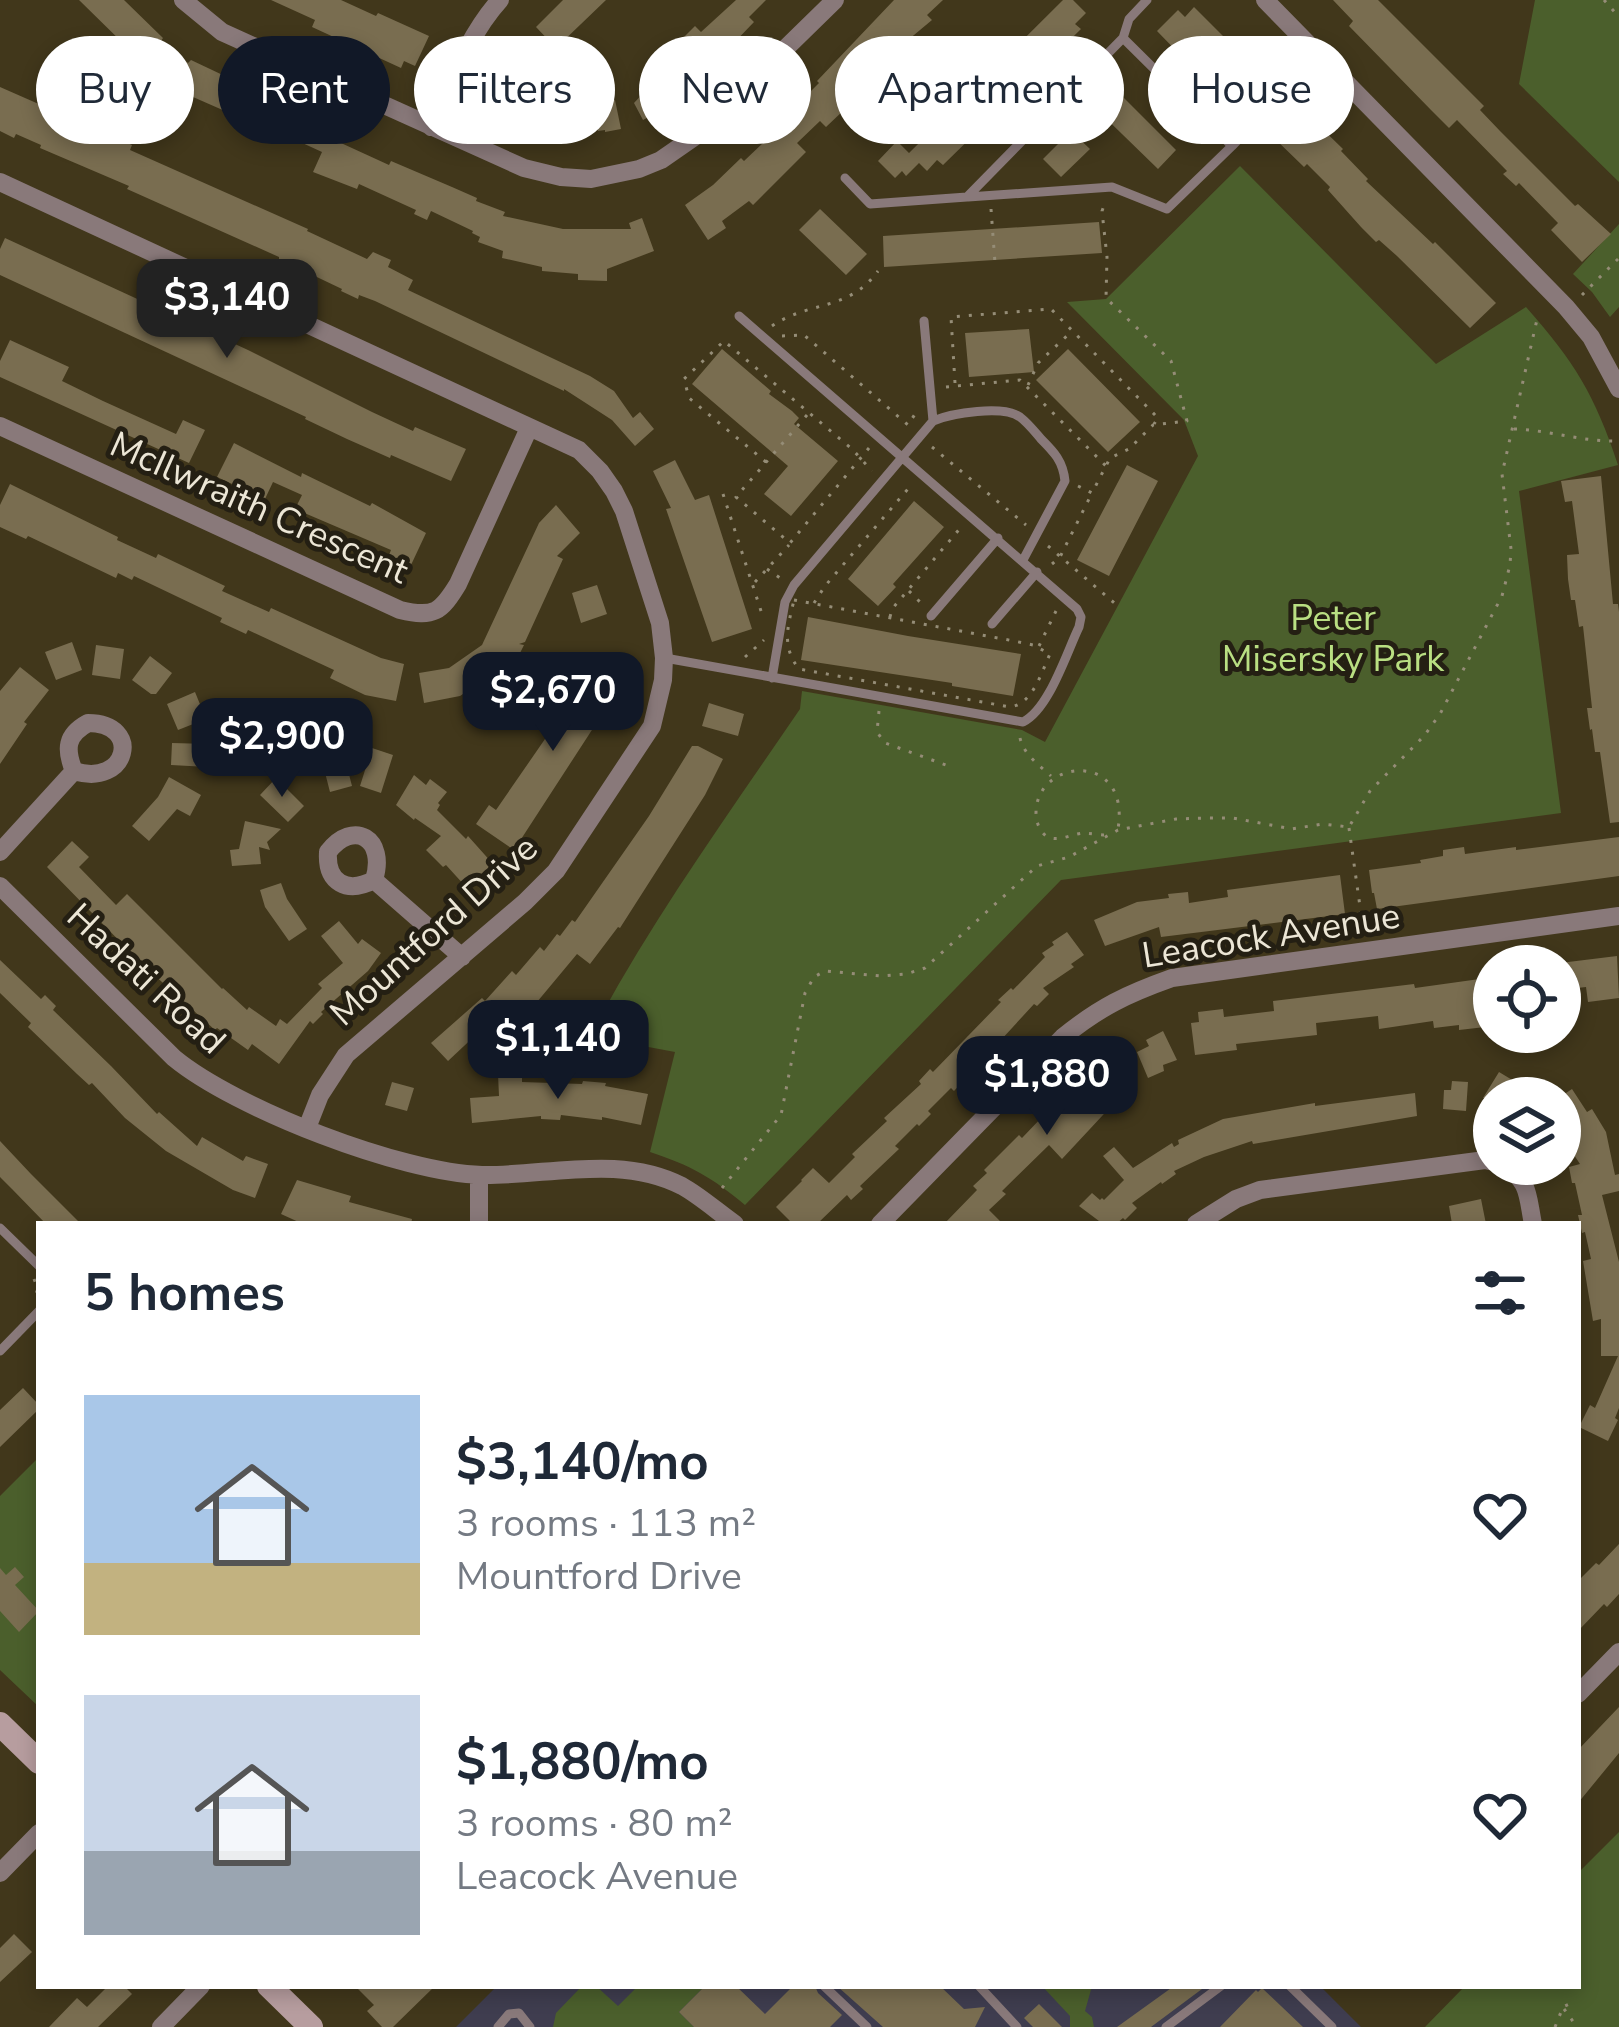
<!DOCTYPE html>
<meta charset="utf-8">
<style>
body{margin:0;font-family:"Nunito Sans",sans-serif;background:#f2f2f3;color:#1f2937;height:100vh;display:flex;flex-direction:column;font-size:45px;white-space:nowrap}
*{box-sizing:border-box;margin:0}
p{font-size:39px;color:#747a83}
.icon{flex:none;width:66px;height:66px;fill:none;stroke:currentColor;stroke-width:2;stroke-linecap:round;stroke-linejoin:round}
.map{position:relative;flex:1;overflow:hidden}
.panel{position:absolute;left:36px;top:1221px;width:1545px;height:768px;display:flex;flex-direction:column;background:#fff;border-radius:0px;box-shadow:0 6px 18px #0003}
.panel>*{flex:none}
.guide{position:absolute;left:36px;top:36px;width:1548px;height:108px;display:flex;gap:24px}
.buttons{position:absolute;left:1473px;top:945px;display:grid;gap:24px}
.buttons a{display:grid;place-items:center;width:108px;height:108px;border-radius:50%;background:#fff;box-shadow:0 6px 18px #0003;font-size:60px}
.price{position:absolute;translate:-50% -102px;padding:0 27px;border-radius:24px;background:#111827;color:#fff;font-size:39px;line-height:78px;filter:drop-shadow(0 3px 6px #0008)}
.price::after{content:'';position:absolute;left:50%;top:72px;width:36px;height:27px;margin-left:-18px;background:inherit;clip-path:polygon(0 0,100% 0,50% 100%)}
.price.current{background:#222;color:#fff}
ul{padding:0;list-style:none}
li{display:flex;align-items:center;gap:36px;height:300px;padding:0 48px}
li span{display:grid;place-items:center;flex:none;width:336px;height:240px;border-radius:0px;color:#555}
li>.icon{margin-inline-start:auto}
span .icon{width:144px;height:144px;fill:#fffc;stroke-width:1}
li b{font-size:51px}
h2{display:flex;justify-content:space-between;align-items:center;height:144px;padding:0 48px;font-size:51px}
.tag{padding:0 42px;border-radius:54px;background:#fff;box-shadow:0 6px 18px #0003;font-size:42px;line-height:108px}
.tag.current{background:#111827;color:#fff}
.map>svg:first-child{display:block}
</style>
<div class="map">
<svg width="1619" height="2027" viewBox="0 0 1619 2027">
<rect width="100%" height="100%" fill="#41371b"/>
<path fill="#3f3d4f" d="M497,1986H1320L1361,2027H456Z"/>
<path fill="#4b5f2c" d="M1535,0H1619V182L1519,84Z
M1240,166L1436,364L1526,307C1574,361 1595,395 1618,465L1519,491L1561,813L1061,880L745,1205C713,1178 690,1165 650,1152L675,1052L590,1036C651,921 727,816 800,709L802,691L1022,730L1045,742L1198,456L1184,420L1067,302L1106,299Z
M1619,224V307L1610,317L1592,292L1573,274Z
M39,1457V1707L0,1670V1496Z
M1619,1832V2027H1425L1465,1986H1578V1873Z
M582,1986H596L618,2006L638,1986H705L679,2012L694,2027H553L556,2013Z
M1042,1986H1092L1085,2011L1092,2017L1094,2027H1070V2016Z"/>
<path fill="#796d50" d="M79,0H124L163,38L161,41L188,63L191,60L314,118L313,122L320,126L317,132L389,165L391,161L452,187L477,198L476,201L505,212L503,216L563,229H631L629,223L642,218L654,251L607,269V281L578,280V274L542,271V267L502,258L503,251L478,242L480,237L472,233L473,231L431,211L427,220L414,214L416,210L359,184L357,189L313,172L322,152L298,141L301,135L254,113L250,122L193,97L164,79L132,52Z
M271,0H341L376,16L378,13L429,36L415,66L404,61L401,68L312,27L315,20Z
M563,0H606L556,48L536,27Z
M736,0H766L749,17L754,22L676,103L643,120L634,103L685,48L679,42L695,26L701,32Z
M894,0H943L927,15L932,20L896,50L894,48L872,69L877,74L858,92L868,102L852,117L845,109L826,127L820,121L797,143L806,152L753,205L749,201L722,221L726,228L708,240L685,205L713,185L741,158L744,161L787,120L785,117L819,83L817,81Z
M1063,0H1073L1086,13L1075,24L1081,29L1013,96L1008,90L985,113L990,119L943,165L937,160L927,171L919,163L906,176L902,171L895,178L878,161L897,141L909,153Z
M1333,0H1378L1484,106L1480,110L1500,131L1575,206L1578,204L1611,234L1582,262L1551,230L1558,223L1519,183L1516,186L1503,174L1507,171L1457,120L1449,128L1431,110L1349,26L1353,21Z
M1194,7L1255,68L1246,77L1250,81L1227,103L1157,31L1178,10L1185,17Z
M504,71L563,99L585,101V106L615,100L621,129L605,132V130L598,131L596,126L570,123L569,136L526,117L523,124L499,113L502,106L491,101Z
M1105,79L1176,150L1158,169L1086,99Z
M0,87L132,145L130,150L308,229L307,231L367,259L373,252L391,260L388,267L413,280L408,290L590,376L614,391L633,418L640,412L654,429L635,446L612,420L564,389V391L375,301L359,295L358,299L341,291L342,289L279,259V257L127,189L129,186L40,148L41,145L16,134L14,138L0,131Z
M1304,111L1343,149L1341,151L1368,179L1366,181L1433,244L1435,242L1496,303L1470,328L1397,256L1379,240L1376,242L1361,227L1328,190L1330,187L1307,164L1304,167L1269,133L1286,116L1291,120L1294,116L1297,119Z
M1071,131L1090,149L1061,177L1043,159Z
M820,209L867,254L846,275L799,230Z
M1099,222L1102,253L884,267L883,236Z
M5,238L248,350L372,412L413,431L415,427L466,449L451,481L391,455L390,458L347,439L305,419L306,417L0,275V249Z
M1029,329L1034,372L969,377L965,333Z
M10,340L69,367L62,381L103,401L176,434L183,420L205,430L189,463L0,377V361Z
M722,349L771,391L769,394L792,411L799,418L794,424L838,461L791,516L764,494L788,466L692,384Z
M1068,349L1140,422L1108,452L1036,380Z
M234,443L301,477L302,473L370,506L372,503L426,533L411,565L389,555L391,550L295,509L302,495L273,482L265,499L217,477Z
M675,460L695,500L709,495L752,629L712,642L666,509L671,508L653,471Z
M1127,465L1158,481L1109,576L1077,560Z
M1601,476L1613,604H1618L1619,612V822L1610,823L1600,752H1595L1592,729L1590,730L1587,708H1592L1583,626L1579,627L1575,600H1571L1568,579L1567,555L1579,554L1572,501L1565,502L1561,481Z
M10,484L118,537L117,540L156,558L158,554L225,586L222,591L269,612L271,608L381,658L404,664L396,701L365,695L330,678L334,670L248,630L246,634L220,622L222,618L134,576L132,580L118,573L116,578L28,536L26,539L0,527V505Z
M914,501L944,527L893,584L896,587L878,606L848,579Z
M556,505L580,533L557,556L563,559L525,642L519,644L524,645L518,657L460,696L424,703L419,673L449,668L482,645L539,523Z
M597,585L607,614L581,623L572,593Z
M808,617L908,636L1021,654L1013,696L952,686V683L801,660Z
M72,642L82,670L56,680L45,652Z
M96,645L124,649L120,679L92,675Z
M581,655L617,661L610,695L614,696L514,850L476,824L489,805L496,810L565,710L574,693Z
M150,656L172,673L156,694H151L132,680Z
M20,667L49,690L24,722L27,724L0,764V691Z
M195,692L206,719L178,730L167,704Z
M709,703L744,714L738,736L702,726Z
M172,743L209,744L208,767L171,765Z
M692,746H698L723,759L705,795L620,928L618,927L590,964L577,954L527,1014L492,1044L480,1031L448,1061L431,1043L482,998L485,1001L512,971L516,975L540,947L544,951L557,934L560,936L572,920L575,922L649,816Z
M342,747L352,786L330,792L320,753Z
M372,748L393,755L381,793L360,786Z
M414,775L426,785L430,779L447,792L438,803L440,805L437,810L466,839L468,836L493,864L466,887L446,865L443,867L426,850L441,836L415,818L414,820L396,805Z
M169,777L201,795L190,816L177,809L149,841L132,826L158,797Z
M276,778L304,806L288,822L260,795Z
M245,821L281,829L267,842L270,850L259,847L261,864L232,866L230,850L239,849Z
M1619,837V876L1377,909L1374,893H1372L1369,870L1421,863L1420,860L1443,856V850L1464,847L1465,854L1516,847V850Z
M72,841L89,857L79,867L116,905L127,894L222,989L223,988L247,1010L249,1007L276,1026L280,1019L287,1024L322,988L318,984L343,963L321,936L339,921L358,944L362,939L381,953L368,971L321,1012L323,1014L313,1024L310,1021L279,1064L252,1044L248,1050L217,1028L215,1030L141,963L47,867Z
M1340,875L1345,914L1161,937L1159,927L1105,946L1094,920L1137,902L1169,898L1168,894L1188,892L1189,903L1228,897L1227,890Z
M281,883L287,899L307,929L289,941L265,907L260,890Z
M1067,932L1084,955L1071,964L1074,967L1043,988L1049,994L1037,1006L1034,1004L954,1091L951,1088L928,1111L931,1114L919,1126L917,1124L895,1146L899,1149L860,1186L863,1189L851,1200L847,1195L817,1224H793L776,1207L802,1181L801,1180L813,1168L829,1183L855,1157L852,1154L887,1121L884,1118L921,1084L919,1081L930,1069L933,1072L1001,1002L998,1000L1011,988L1013,990L1045,957L1042,953L1054,945L1052,942Z
M1617,956L1619,998L1588,1002L1586,987L1560,990V963Z
M0,960L41,999L45,995L56,1006L53,1010L111,1066L157,1114L159,1112L197,1146L202,1137L243,1161L246,1156L268,1164L255,1198L233,1190L166,1151L125,1118L92,1083L89,1085L77,1074L28,1027L31,1023L0,993Z
M1494,977V1026L1459,1030V1025L1434,1028L1433,1021L1379,1029L1378,1016L1316,1023L1317,1035L1236,1044L1237,1050L1195,1055L1191,1023L1199,1022L1198,1012L1223,1009L1224,1017L1274,1011L1273,1001L1414,984L1415,988Z
M1163,1031L1177,1060L1163,1065L1164,1071L1148,1078L1137,1052L1149,1046L1146,1040Z
M1103,1055L1134,1094L1119,1105L1116,1101L1062,1159L1049,1145L1002,1191L1006,1194L989,1210L1003,1224H944L977,1190L973,1186L987,1173L984,1170L1019,1135L1022,1138L1044,1115L1042,1113Z
M522,1072V1082L582,1084L583,1081L606,1083L605,1086L648,1094L641,1125L602,1117V1120L561,1115L560,1120L541,1119V1116L472,1123L470,1098L499,1096L498,1074Z
M1499,1072L1542,1098H1483Z
M1452,1081L1468,1082L1466,1111L1443,1109L1444,1090H1451Z
M392,1082L414,1088L407,1111L385,1105Z
M1572,1089L1587,1112L1592,1109L1606,1132L1615,1175L1619,1174V1191L1602,1195L1619,1262V1408L1615,1418L1618,1420L1608,1441L1579,1427L1590,1405L1595,1408L1618,1356H1601V1319L1593,1321L1583,1261L1591,1259L1585,1232L1582,1233L1578,1215H1582L1575,1183H1572L1569,1167L1580,1164L1560,1134V1130L1568,1125L1560,1112V1097Z
M1415,1093L1417,1116L1253,1144L1252,1141L1204,1157L1174,1171L1176,1174L1162,1184L1161,1182L1132,1203L1137,1208L1125,1220L1123,1218L1116,1224H1103L1079,1206L1092,1193L1100,1200L1102,1198L1104,1200L1124,1180L1103,1156L1114,1147L1133,1168L1172,1143L1174,1147L1179,1144L1178,1140L1223,1119L1315,1103V1106Z
M0,1141L31,1174L81,1224H46L12,1189L0,1177Z
M297,1180L351,1196L349,1202L412,1219L411,1224H303L281,1214Z
M1481,1199L1486,1224H1452L1449,1206Z
M23,1388L39,1405V1409L0,1447V1410Z
M1619,1544V1594L1607,1607L1604,1604L1578,1631V1581L1596,1563L1599,1565Z
M15,1567L24,1577L15,1585L39,1611L19,1632L0,1611V1568L6,1575Z
M1619,1707V1753L1578,1803V1750Z
M14,1934L32,1952L0,1982V1948Z
M108,1986H124L132,1994L98,2027H49L77,1998L87,2007Z
M355,1986H435L393,2027H382L367,2011L374,2005Z
M705,1986H736L765,2014L793,1986H815L818,1993L842,2015L830,2027H694L679,2012Z
M837,1986H940L964,2009L985,2007L975,2027H883Z
M1174,1986H1206L1151,2027H1117Z
M1262,1988L1303,2027H1220L1256,1990L1258,1992Z
M1039,2004L1062,2027H1033L1024,2018Z"/>
<g fill="none" stroke-linecap="round" stroke-linejoin="round">
<path stroke="#958d77" stroke-width="3" stroke-dasharray="3 9" stroke-linecap="butt" d="M1604,0L1619,17
M991,209L995,263
M1582,295L1619,258
M772,326C810,300 848,312 878,271
M782,336L804,335L908,425L917,411
M955,383L951,317L1051,309L1158,418L1154,424
M1028,385L1038,363L1070,333
M946,387L1020,380L1106,466
M807,415L736,497L790,543L869,448
M1514,429C1548,430 1579,441 1613,441
M932,447L1026,525
M766,462L689,398L684,379L724,341L852,449L872,471
M1078,486L1092,493L1110,458L1129,449L1153,425L1187,421L1171,361L1106,298L1107,257L1102,211L1105,203
M723,494L762,614L766,612
M1048,546L1119,607
M1052,564L1060,557L1091,495
M767,569L780,578
M755,582L789,545
M909,591L923,605
M794,600L1014,641L1033,645L1050,654C1041,673 1033,704 1010,707L799,669C781,646 788,626 794,600Z
M814,603L825,586L913,483
M890,617L892,609L962,526
M1039,646L1056,611
M745,657L764,640
M879,711L877,732L885,743L946,765
M1020,738C1024,755 1039,765 1051,776
M1349,828L1363,928
M1104,835C1103,835 1086,833 1085,833C1073,833 1060,842 1048,837C1040,833 1036,822 1036,813C1036,758 1131,750 1118,829
M722,1188L781,1115L805,993L814,977L825,971L881,976L906,974L925,968L1037,866L1069,857L1118,830L1176,819L1209,818H1233L1292,829L1322,824L1349,827L1370,791L1424,736L1440,714L1502,596L1510,565L1511,549L1502,474L1538,315
M34,1279L38,1289L34,1298
M1564,2009L1577,2027
M1555,2027L1563,2007L1576,2001"/>
<path stroke="#89797a" stroke-width="9" d="M1123,38L1232,146L1320,56
M845,178L870,204L967,197L1123,38L1129,19L1147,0
M968,197L1112,187L1167,209L1232,146
M924,321L933,421
M931,616L998,538
M992,624L1037,572
M665,658L1023,722C1049,709 1066,654 1079,627L1081,617L1077,609L739,316
M772,678L785,602L794,585L933,421C952,413 1003,405 1020,417C1028,423 1035,432 1041,439C1054,452 1063,461 1065,481L1023,560
M0,1228L39,1266
M0,1351L39,1311
M824,1986L867,2027
M979,1986L1017,2027
M1290,1986L1332,2027
M498,2027L509,2014L519,2013L530,2027
M1166,2027L1221,1986"/>
<path stroke="#89797a" stroke-width="18" d="M183,0L222,32L524,168L561,177L591,179L639,169L661,160L697,135L835,0
M1265,0L1566,307L1591,337L1619,389
M431,127C451,84 468,35 500,0
M0,182L579,450L600,471L614,491L624,511L660,623L664,658L663,680L652,726L556,871L525,902L346,1055L320,1095L307,1128
M0,426L400,610C434,618 441,612 458,584L529,428
M88,723C143,723 128,788 74,771C65,749 66,735 88,723Z
M0,852L74,771
M374,880C347,894 326,883 328,852C353,819 387,838 374,880L462,957
M0,886L174,1058C236,1109 402,1173 482,1175C548,1176 620,1154 682,1186C700,1196 718,1212 735,1224
M1503,1164C1530,1182 1527,1194 1533,1224
M479,1224V1175
M880,1224L1063,1037C1100,1007 1127,994 1172,978L1619,916
M1196,1224L1236,1199L1260,1190L1485,1160L1494,1162
M1578,1694L1619,1652
M0,1873L39,1833
M161,2027L201,1986"/>
<path stroke="#b79d9f" stroke-width="24" d="M0,1724L39,1762
M269,1986L311,2027"/>
</g>
<g text-anchor="middle" dominant-baseline="central" stroke-width="10" stroke-linejoin="round" paint-order="stroke">
<g font-size="36" fill="#ece6d6" stroke="#241f13">
<text transform="translate(259 508) rotate(24)">McIlwraith Crescent</text>
<text transform="translate(434 931) rotate(-42)">Mountford Drive</text>
<text transform="translate(1271 936) rotate(-9)">Leacock Avenue</text>
<text transform="translate(146 979) rotate(43)">Hadati Road</text>
</g>
<g font-size="36" fill="#b9df82" stroke="#241f13">
<text x="1333" y="618">Peter<tspan x="1333" dy="41">Misersky Park</tspan></text>
</g>
</g>
</svg>
<div class="buttons">
<a><svg class="icon" aria-label="locate" viewBox="0 0 24 24"><circle cx="12" cy="12" r="6"/><path d="M12 2v4M12 18v4M2 12h4M18 12h4"/></svg></a>
<a><svg class="icon" aria-label="layers" viewBox="0 0 24 24"><path d="M12 4l9 5-9 5-9-5zM3 14l9 5 9-5"/></svg></a>
</div>
<b class="price current" style="left:227px;top:361px">$3,140</b>
<b class="price" style="left:553px;top:754px">$2,670</b>
<b class="price" style="left:282px;top:800px">$2,900</b>
<b class="price" style="left:558px;top:1102px">$1,140</b>
<b class="price" style="left:1047px;top:1138px">$1,880</b>
<div class="guide">
<a class="tag">Buy</a>
<a class="tag current">Rent</a>
<a class="tag">Filters</a>
<a class="tag">New</a>
<a class="tag">Apartment</a>
<a class="tag">House</a>
</div>
<section class="panel">
<h2>5 homes<svg class="icon" aria-label="filters" viewBox="0 0 24 24"><path d="M4 7h16M4 17h16"/><circle cx="9" cy="7" r="2"/><circle cx="15" cy="17" r="2"/></svg></h2>
<ul>
<li><span style="background:linear-gradient(#a9c7e8 70%,#c2b280 0)"><svg class="icon" aria-label="home" viewBox="0 0 24 24"><path d="M3 11l9-7 9 7M6 9v11h12V9"/></svg></span><div><b>$3,140/mo</b><p>3 rooms · 113 m²</p><p>Mountford Drive</p></div><svg class="icon" aria-label="heart" viewBox="0 0 24 24"><path d="M12 20l-8-8c-3-5 5-10 8-4 3-6 11-1 8 4z"/></svg></li>
<li><span style="background:linear-gradient(#c9d6e8 65%,#9aa5b1 0)"><svg class="icon" aria-label="home" viewBox="0 0 24 24"><path d="M3 11l9-7 9 7M6 9v11h12V9"/></svg></span><div><b>$1,880/mo</b><p>3 rooms · 80 m²</p><p>Leacock Avenue</p></div><svg class="icon" aria-label="heart" viewBox="0 0 24 24"><path d="M12 20l-8-8c-3-5 5-10 8-4 3-6 11-1 8 4z"/></svg></li>
</ul>
</section>
</div>
